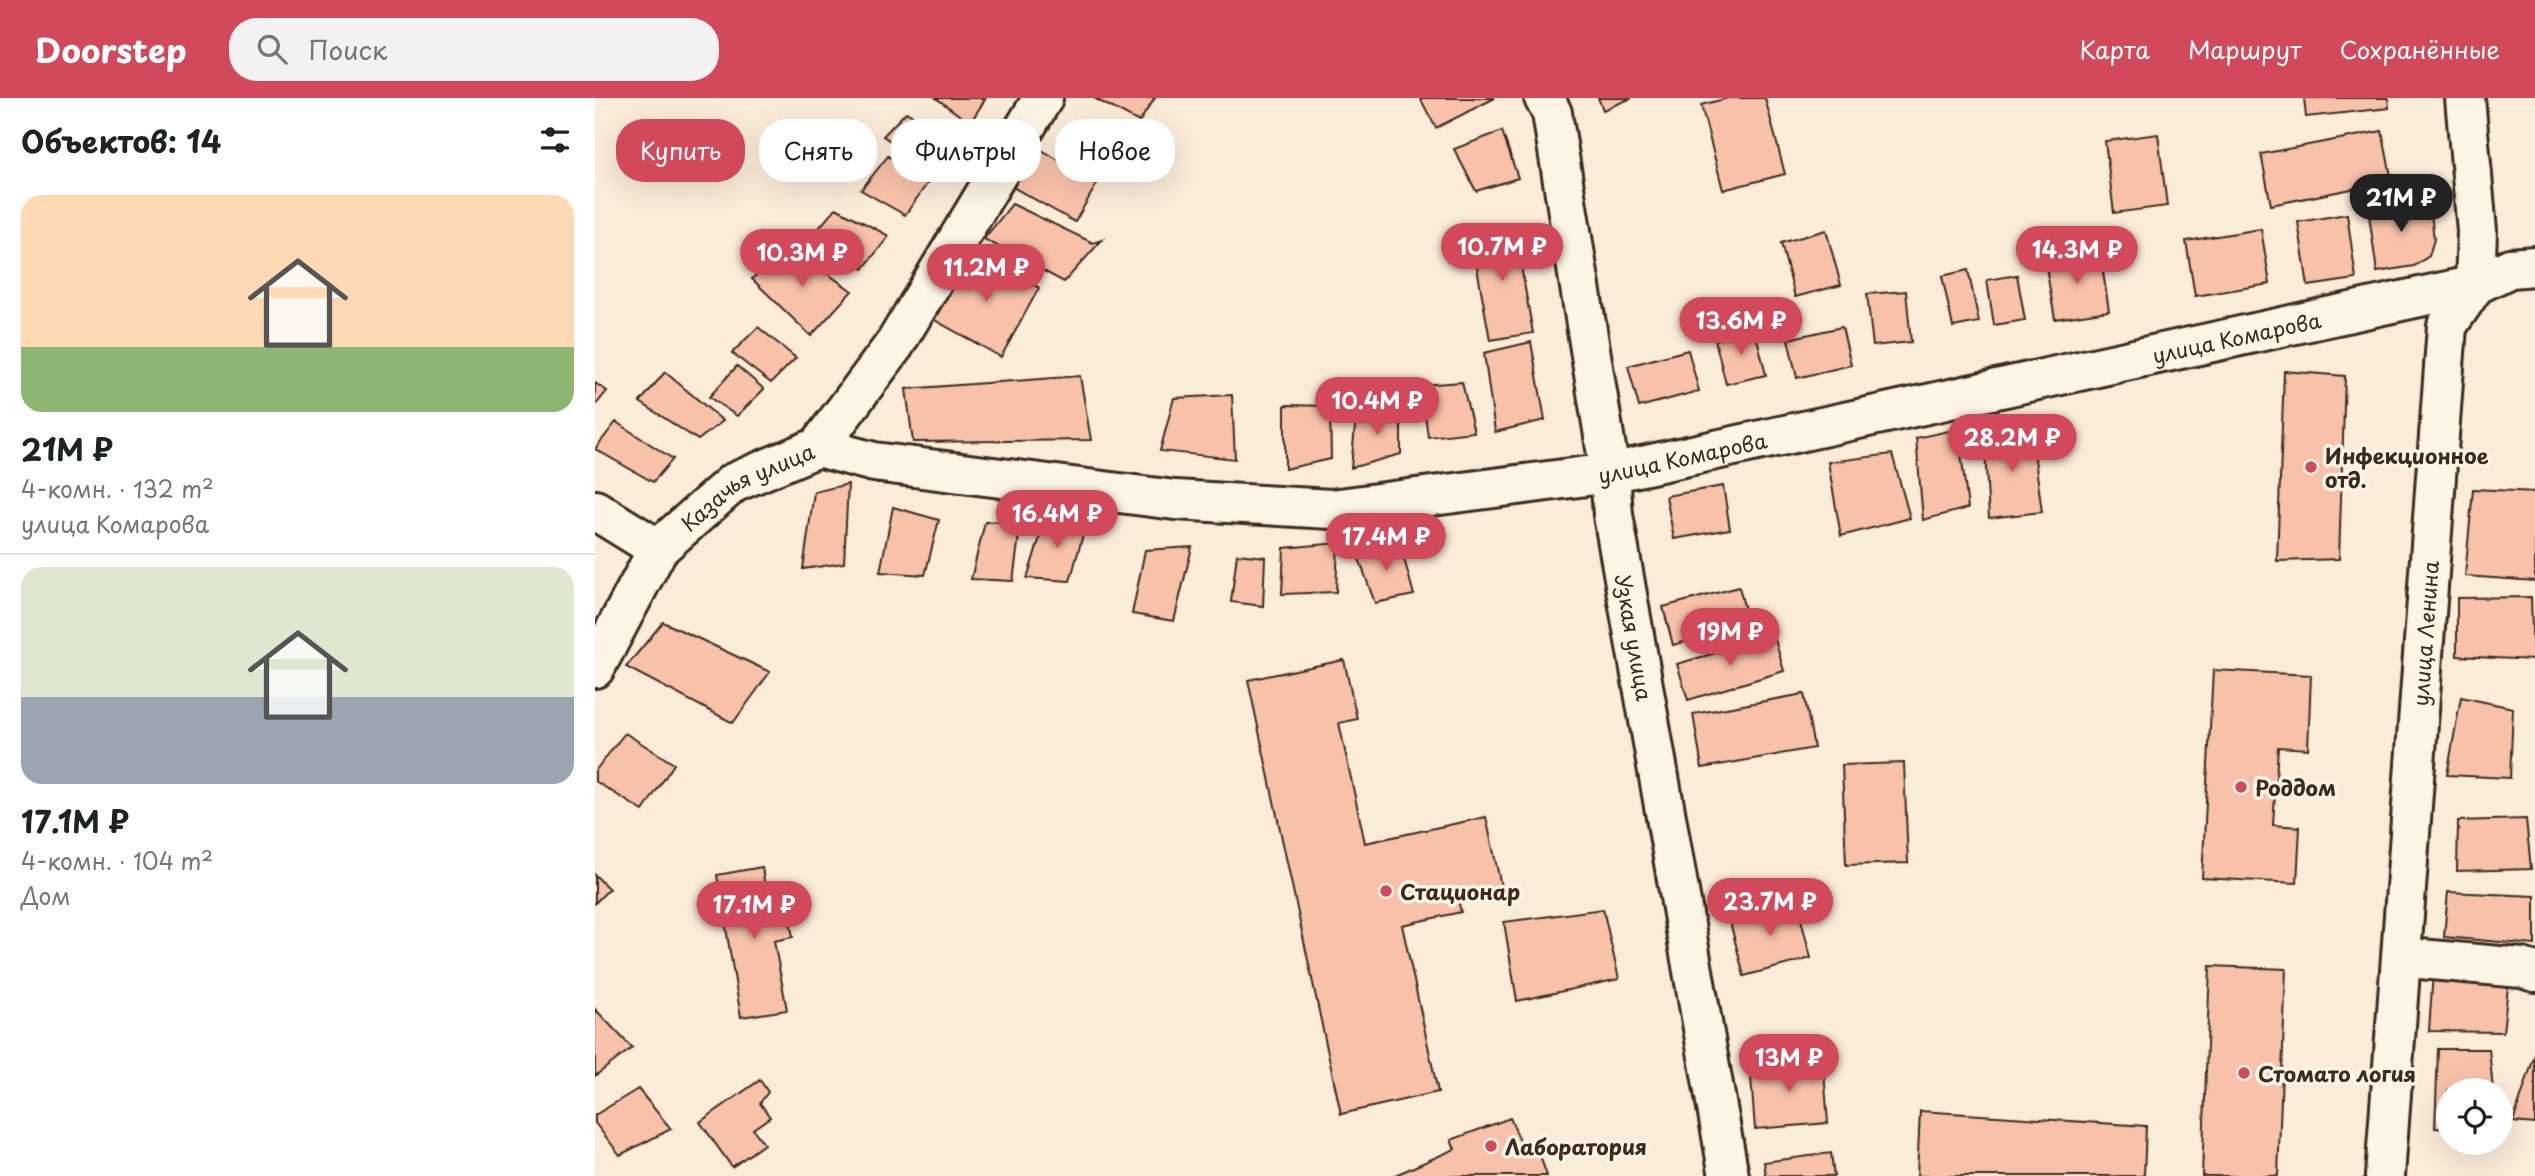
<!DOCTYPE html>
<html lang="ru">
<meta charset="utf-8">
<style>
body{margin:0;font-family:"Playpen Sans",sans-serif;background:#f2f2f2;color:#202124;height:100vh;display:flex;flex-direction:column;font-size:26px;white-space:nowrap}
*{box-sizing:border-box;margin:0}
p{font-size:23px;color:#757577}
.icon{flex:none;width:38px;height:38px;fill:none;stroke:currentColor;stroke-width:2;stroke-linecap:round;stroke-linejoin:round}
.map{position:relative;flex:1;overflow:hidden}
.sheet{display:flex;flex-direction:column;background:#fff;width:595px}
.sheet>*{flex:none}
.hud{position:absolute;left:21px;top:21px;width:665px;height:63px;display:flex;gap:14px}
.tools{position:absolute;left:1841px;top:980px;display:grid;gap:14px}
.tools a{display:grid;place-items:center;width:77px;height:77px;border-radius:50%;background:#fff;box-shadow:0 7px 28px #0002;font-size:35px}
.price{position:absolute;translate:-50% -60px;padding:0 16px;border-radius:24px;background:#d1495b;color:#fff;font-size:23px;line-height:46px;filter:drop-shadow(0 2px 4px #0008)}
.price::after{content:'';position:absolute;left:50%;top:42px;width:21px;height:16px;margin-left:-10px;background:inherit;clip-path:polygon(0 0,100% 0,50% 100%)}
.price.selected{background:#222;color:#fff}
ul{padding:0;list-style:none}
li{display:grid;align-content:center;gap:14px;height:371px;padding:0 21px}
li+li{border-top:2px solid #e0e0e0}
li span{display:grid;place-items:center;height:217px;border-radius:21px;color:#555}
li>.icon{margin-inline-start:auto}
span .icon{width:126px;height:126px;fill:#fffc;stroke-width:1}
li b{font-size:30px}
h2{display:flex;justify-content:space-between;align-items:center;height:84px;padding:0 21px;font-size:30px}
.tag{padding:0 24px;border-radius:28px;background:#fff;box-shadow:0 7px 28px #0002;font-size:24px;line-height:63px}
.tag.selected{background:#d1495b;color:#fff}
header{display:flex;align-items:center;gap:42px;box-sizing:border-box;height:98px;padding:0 35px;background:#d1495b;color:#fff}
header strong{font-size:33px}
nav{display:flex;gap:38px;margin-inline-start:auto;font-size:24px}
.search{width:490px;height:63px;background:#f2f2f2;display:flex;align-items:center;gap:18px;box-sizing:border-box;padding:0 24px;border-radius:28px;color:#757577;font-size:26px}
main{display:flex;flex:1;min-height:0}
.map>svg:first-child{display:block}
</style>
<header>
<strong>Doorstep</strong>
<div class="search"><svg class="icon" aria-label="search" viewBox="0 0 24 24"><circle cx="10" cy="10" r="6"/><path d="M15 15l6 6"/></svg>Поиск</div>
<nav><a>Карта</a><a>Маршрут</a><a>Сохранённые</a></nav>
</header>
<main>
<section class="sheet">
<h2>Объектов: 14<svg class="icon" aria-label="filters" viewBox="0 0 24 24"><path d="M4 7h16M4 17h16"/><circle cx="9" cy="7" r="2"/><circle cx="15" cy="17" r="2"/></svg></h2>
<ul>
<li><span style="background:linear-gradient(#ffd9b3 70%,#8fb573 0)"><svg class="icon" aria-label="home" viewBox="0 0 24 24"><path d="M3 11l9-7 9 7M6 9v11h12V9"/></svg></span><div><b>21M ₽</b><p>4-комн. · 132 m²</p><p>улица Комарова</p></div></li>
<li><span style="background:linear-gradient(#dfe7d0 60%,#9aa5b1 0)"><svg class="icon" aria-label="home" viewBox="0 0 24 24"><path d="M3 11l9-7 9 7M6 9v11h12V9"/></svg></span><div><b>17.1M ₽</b><p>4-комн. · 104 m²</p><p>Дом</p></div></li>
</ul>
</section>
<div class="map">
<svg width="1940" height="1078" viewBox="0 0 1940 1078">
<rect width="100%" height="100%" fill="#fbebd9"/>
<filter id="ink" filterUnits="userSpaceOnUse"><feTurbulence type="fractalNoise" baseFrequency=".0143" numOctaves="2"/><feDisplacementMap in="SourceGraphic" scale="14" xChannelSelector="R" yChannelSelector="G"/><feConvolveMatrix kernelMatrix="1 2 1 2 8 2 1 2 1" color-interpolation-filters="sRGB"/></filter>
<g filter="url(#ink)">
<path fill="#f8c2aa" stroke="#3b2a1e" stroke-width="2" d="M341,0H391L375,25Z
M499,0H560L544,24Z
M825,0H900L841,30Z
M1003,0H1037L1008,12Z
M1133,0H1170L1190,76L1128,92L1106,7Z
M1709,0H1793L1794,10L1711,19Z
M311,14L354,39L334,69L288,38Z
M907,33L923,80L881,93L859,51Z
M1787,33L1797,83L1676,107L1666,56Z
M1563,36L1572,108L1519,115L1510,43Z
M479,43L515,63L480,124L416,88L438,47L467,64Z
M293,58L332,86L310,117L266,92Z
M1827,101L1835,107L1839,141L1834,158L1819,168L1782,174L1773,110Z
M417,106L498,145L507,142L469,184L389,141Z
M241,110L294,138L268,171L218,137Z
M1752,116L1761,181L1713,188L1703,124Z
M919,129L938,235L895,242L876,136Z
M1666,131L1675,186L1600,198L1591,143Z
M1231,132L1246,187L1200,199L1186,145Z
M192,147L257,193L216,238L157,181Z
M378,152L444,190L406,259L338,221Z
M1505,154L1514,213L1460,221L1450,163Z
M1373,172L1384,224L1358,229L1347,178Z
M1422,177L1430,222L1399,227L1392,182Z
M1311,193L1316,244L1278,248L1272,196Z
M163,229L201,260L176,285L137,255Z
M1247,229L1256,267L1202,280L1193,241Z
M1160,232L1171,277L1131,286L1120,242Z
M936,244L950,322L900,334L889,255Z
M1093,252L1104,293L1044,309L1033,268Z
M142,268L169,291L142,318L114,299Z
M1689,273L1750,278L1744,461L1682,463Z
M70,274L128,323L103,342L45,304Z
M485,278L496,342L318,344L311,291Z
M867,284L879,334L833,339L826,287Z
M0,285L12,293L0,308Z
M637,297L640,361L565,353L579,300Z
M690,307L735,308L736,361L690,371Z
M806,310V356L756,370L761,318Z
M21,324L78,361L58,384L0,351Z
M1436,330L1447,414L1394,420L1389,336Z
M1363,331L1373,410L1328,422L1321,340Z
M1297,356L1315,420L1246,438L1233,364Z
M253,386L249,465L208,471L219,394Z
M1128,388L1135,431L1079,441L1071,398Z
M1878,391L1940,394V483L1870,478Z
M298,409L344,422L330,477L285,474Z
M452,417L491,426L475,483L432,480Z
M426,423L418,483L376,481L390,424Z
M743,445L741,494L687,496L689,450Z
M805,446L819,497L780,505L762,455Z
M597,449L579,523L537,516L550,452Z
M642,456L670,459L668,508L636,504Z
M1144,489L1154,527L1078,547L1068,509Z
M1936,499L1938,562L1862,558V500Z
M68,524L175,574L138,625L31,569Z
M1179,538L1189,573L1093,602L1082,566Z
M749,562L762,621L744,625L770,745L891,719L906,788L862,797L866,814L807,827L843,994L746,1016L653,582Z
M1618,572L1716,577L1713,651L1683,649L1678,727L1705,729L1702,785L1607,780Z
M1209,596L1219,650L1107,670L1098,616Z
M1866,599L1918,610L1915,680L1852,677Z
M30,635L79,666L48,713L0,683V673Z
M1309,665L1313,765L1251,767L1247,667Z
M1931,721L1936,771L1862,773L1863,723Z
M167,769L174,816L193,814L198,839L179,843L192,912L146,919L122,777Z
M0,777L14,791L0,805Z
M1853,794L1940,798V847L1849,839Z
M1201,802L1216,860L1149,878L1134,820Z
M1008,811L1024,881L922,903L909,824Z
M1615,868L1691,871L1683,1078H1607Z
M1838,874L1913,889L1908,934L1834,933Z
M0,911L37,950L0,978Z
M1843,951H1894L1898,992H1853V1031L1840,1030Z
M1940,956V1026L1918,1024Z
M1228,961L1233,1025L1160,1031L1155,966Z
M165,982L173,994L165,1005L175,1019L158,1031L169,1046L137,1069L105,1024Z
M43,991L76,1031L25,1057L0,1025V1017Z
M1325,1013L1551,1028L1549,1078H1322Z
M915,1020L926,1045L943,1052L952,1078H798L860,1051L856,1042Z
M1236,1055L1239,1078H1171L1169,1064Z"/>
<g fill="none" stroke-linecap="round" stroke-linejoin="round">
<g stroke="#3b2a1e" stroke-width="44">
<g id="minor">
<path id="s1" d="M949,0L957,15L1015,375L1018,417L1134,1078"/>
<path id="s2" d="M223,349L279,364L580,402L736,411L1015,375L1880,187L1915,170L1940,168"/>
<path d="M0,412L63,451"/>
<path id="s3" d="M0,570L63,451L138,385L223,349L300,246L448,0"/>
<path d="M1807,862L1825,861L1927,870L1940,874"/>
<path id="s4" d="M1790,1078L1852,228L1880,187L1882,133L1870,0"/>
</g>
</g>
<use href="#minor" stroke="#fcf5e5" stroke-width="38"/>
</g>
</g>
<g fill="#d1495b" stroke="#fcf5e5" stroke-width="2.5">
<circle cx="1716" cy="369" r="7"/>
<circle cx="1646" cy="689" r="7"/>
<circle cx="791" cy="793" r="7"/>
<circle cx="1649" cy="975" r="7"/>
<circle cx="896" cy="1048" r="7"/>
</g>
<g text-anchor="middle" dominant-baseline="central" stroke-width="7" stroke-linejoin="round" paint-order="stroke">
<g font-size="21" fill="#3b2a1e" stroke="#fcf5e5">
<text stroke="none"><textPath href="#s2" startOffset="1440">улица Комарова</textPath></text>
<text stroke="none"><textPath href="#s2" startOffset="873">улица Комарова</textPath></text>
<text stroke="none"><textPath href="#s3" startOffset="245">Казачья улица</textPath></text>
<text stroke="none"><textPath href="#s4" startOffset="544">улица Ленина</textPath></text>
<text stroke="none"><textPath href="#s1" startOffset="548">Узкая улица</textPath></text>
</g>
<g font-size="21" font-weight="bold" fill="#3b2a1e" stroke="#fcf5e5" text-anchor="start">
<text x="1730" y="357">Инфекционное<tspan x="1730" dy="24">отд.</tspan></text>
<text x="1660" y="689">Роддом</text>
<text x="805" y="793">Стационар</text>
<text x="1663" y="975">Стомато логия</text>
<text x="910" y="1048">Лаборатория</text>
</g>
</g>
</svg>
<div class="tools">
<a><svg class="icon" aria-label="locate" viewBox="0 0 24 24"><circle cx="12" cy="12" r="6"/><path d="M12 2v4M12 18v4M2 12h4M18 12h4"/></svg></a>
</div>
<b class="price selected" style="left:1806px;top:136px">21M ₽</b>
<b class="price" style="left:907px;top:185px">10.7M ₽</b>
<b class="price" style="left:1482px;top:188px">14.3M ₽</b>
<b class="price" style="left:207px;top:191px">10.3M ₽</b>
<b class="price" style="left:391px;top:206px">11.2M ₽</b>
<b class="price" style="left:1146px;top:259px">13.6M ₽</b>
<b class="price" style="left:782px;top:339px">10.4M ₽</b>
<b class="price" style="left:1417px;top:376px">28.2M ₽</b>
<b class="price" style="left:462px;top:452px">16.4M ₽</b>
<b class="price" style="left:791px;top:475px">17.4M ₽</b>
<b class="price" style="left:1135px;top:570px">19M ₽</b>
<b class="price" style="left:1175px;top:840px">23.7M ₽</b>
<b class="price" style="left:159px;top:843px">17.1M ₽</b>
<b class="price" style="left:1194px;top:996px">13M ₽</b>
<div class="hud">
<a class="tag selected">Купить</a>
<a class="tag">Снять</a>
<a class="tag">Фильтры</a>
<a class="tag">Новое</a>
</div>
</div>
</main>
